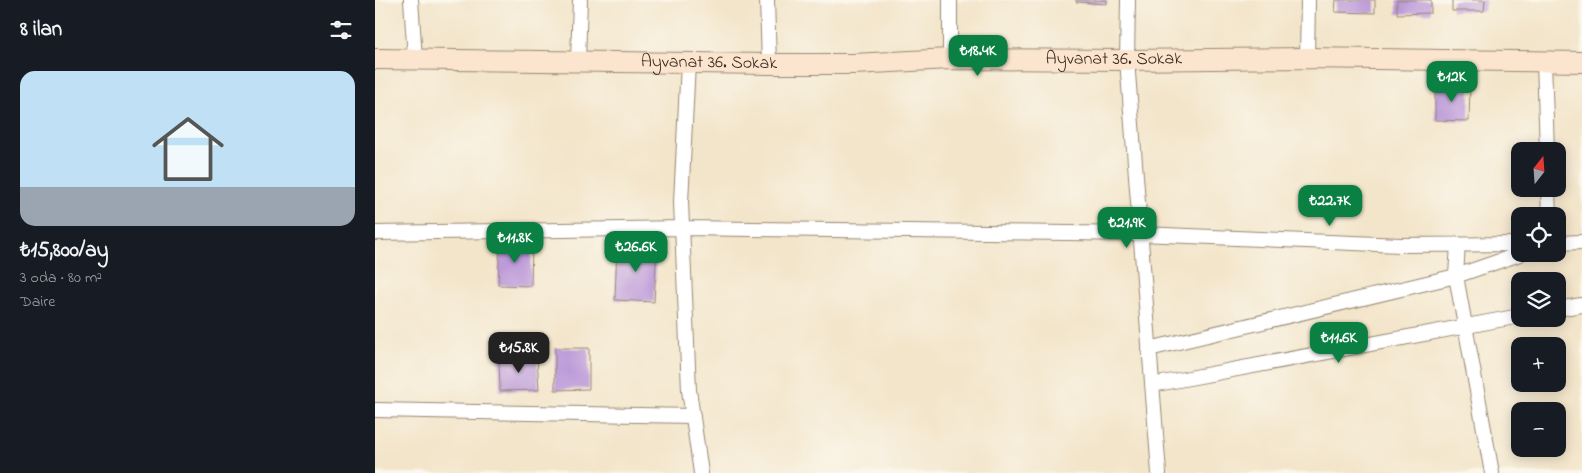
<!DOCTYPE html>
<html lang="tr">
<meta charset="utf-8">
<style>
body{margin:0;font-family:"Indie Flower",sans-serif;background:#242831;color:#f1f3f6;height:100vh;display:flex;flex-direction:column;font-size:19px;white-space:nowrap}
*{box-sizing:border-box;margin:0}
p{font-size:16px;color:#9ea1a6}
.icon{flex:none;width:28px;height:28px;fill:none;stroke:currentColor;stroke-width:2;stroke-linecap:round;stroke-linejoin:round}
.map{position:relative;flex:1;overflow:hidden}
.details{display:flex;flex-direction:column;background:#171b24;width:375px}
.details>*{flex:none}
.needle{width:32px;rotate:17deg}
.buttons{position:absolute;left:1136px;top:142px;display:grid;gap:10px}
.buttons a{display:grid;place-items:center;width:55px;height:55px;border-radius:10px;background:#171b24;box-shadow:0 2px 12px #0003;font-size:25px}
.price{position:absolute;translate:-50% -42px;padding:0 11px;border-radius:10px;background:#0b8043;color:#fff;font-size:16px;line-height:32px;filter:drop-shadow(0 1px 2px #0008)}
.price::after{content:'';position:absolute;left:50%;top:30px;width:15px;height:11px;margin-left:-8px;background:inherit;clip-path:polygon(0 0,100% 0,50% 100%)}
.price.active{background:#222;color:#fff}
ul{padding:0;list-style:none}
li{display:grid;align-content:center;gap:10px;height:265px;padding:0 20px}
li span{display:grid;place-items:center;height:155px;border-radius:15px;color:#555}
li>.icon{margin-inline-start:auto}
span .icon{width:90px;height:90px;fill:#fffc;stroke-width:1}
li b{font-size:21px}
h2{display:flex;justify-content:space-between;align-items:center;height:60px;padding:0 20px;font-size:21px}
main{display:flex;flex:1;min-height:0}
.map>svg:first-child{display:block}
</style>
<main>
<section class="details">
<h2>8 ilan<svg class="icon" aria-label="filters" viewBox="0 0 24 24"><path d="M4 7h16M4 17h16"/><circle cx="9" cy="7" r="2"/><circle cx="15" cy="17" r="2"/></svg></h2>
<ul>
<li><span style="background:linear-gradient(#bfe0f5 75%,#9aa5b1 0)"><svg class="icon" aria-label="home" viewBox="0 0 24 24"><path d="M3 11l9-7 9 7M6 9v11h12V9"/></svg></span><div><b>₺15,800/ay</b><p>3 oda · 80 m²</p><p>Daire</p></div></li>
</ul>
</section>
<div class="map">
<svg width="1207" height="473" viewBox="0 0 1207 473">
<rect width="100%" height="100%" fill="#fbf7ec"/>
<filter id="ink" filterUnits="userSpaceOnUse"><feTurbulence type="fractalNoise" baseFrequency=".02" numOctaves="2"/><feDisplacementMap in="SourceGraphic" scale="10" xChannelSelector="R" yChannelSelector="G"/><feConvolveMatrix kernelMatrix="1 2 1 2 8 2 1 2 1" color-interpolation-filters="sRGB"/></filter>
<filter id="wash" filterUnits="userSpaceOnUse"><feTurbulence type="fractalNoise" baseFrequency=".0096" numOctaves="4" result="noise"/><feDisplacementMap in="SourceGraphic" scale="20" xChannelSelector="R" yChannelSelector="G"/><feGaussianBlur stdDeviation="1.12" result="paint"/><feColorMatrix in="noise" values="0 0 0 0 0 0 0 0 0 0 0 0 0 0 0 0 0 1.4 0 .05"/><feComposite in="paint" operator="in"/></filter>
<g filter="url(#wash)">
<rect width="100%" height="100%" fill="#f3e5ca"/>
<g id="blocks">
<path fill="#ba95d8" d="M701,0H732V4L701,2Z
M961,0H1000V13L960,12Z
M1022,0H1056V13L1022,14Z
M1077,0H1110L1109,11H1077Z
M1060,85L1095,86L1094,121L1060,120Z
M125,242L157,243L156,286L123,285Z
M242,244L282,245L279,302L240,300Z
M180,348H214V389L180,390Z
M162,356L164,390L125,391L124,357Z"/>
</g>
</g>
<g filter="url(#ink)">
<use href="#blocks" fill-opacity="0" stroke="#978874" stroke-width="1"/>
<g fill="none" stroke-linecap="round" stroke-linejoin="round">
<g stroke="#978874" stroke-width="16">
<path id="street" d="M36,0L40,59
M392,0L394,64
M575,0V59
M753,0L752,60L784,473
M932,58L933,0
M203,61L205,0
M1169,61L1172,151
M313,63L306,202L314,390L326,473
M1173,189L1174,216
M0,233L307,228L766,234L1026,245L1145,244
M1182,243L1207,242
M1083,244L1081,276L1117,473
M1182,309L1207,305
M774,349L1081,276L1145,254
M777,385L1145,316
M0,410L318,416"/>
</g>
<g stroke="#978874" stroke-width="22">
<g id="secondary">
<path id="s1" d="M0,59L394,64H478L575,59L752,60L932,58L1207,62"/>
</g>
</g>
<use href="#street" stroke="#fff" stroke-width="14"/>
<use href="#secondary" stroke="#fbe5cf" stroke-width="20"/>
</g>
</g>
<g text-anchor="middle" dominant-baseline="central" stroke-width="4" stroke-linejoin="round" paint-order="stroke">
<g font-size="18" fill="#3b2a1e" stroke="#fbf7ec">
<text stroke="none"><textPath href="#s1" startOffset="739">Ayvanat 36. Sokak</textPath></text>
<text stroke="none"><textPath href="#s1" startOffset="334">Ayvanat 36. Sokak</textPath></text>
</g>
</g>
</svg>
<div class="buttons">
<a><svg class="needle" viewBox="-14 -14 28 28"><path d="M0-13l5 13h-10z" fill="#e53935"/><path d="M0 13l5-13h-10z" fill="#9ea1a6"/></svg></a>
<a><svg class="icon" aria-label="locate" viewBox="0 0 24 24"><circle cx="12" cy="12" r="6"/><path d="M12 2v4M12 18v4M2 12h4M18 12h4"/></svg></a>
<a><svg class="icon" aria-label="layers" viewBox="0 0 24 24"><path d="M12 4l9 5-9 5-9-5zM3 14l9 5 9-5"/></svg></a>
<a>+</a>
<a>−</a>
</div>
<b class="price" style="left:603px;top:77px">₺18.4K</b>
<b class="price" style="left:1077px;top:103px">₺12K</b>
<b class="price" style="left:955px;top:227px">₺22.7K</b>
<b class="price" style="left:752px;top:249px">₺21.9K</b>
<b class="price" style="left:140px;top:264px">₺11.8K</b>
<b class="price" style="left:261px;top:273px">₺26.6K</b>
<b class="price" style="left:964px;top:364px">₺11.6K</b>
<b class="price active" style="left:144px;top:374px">₺15.8K</b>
</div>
</main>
